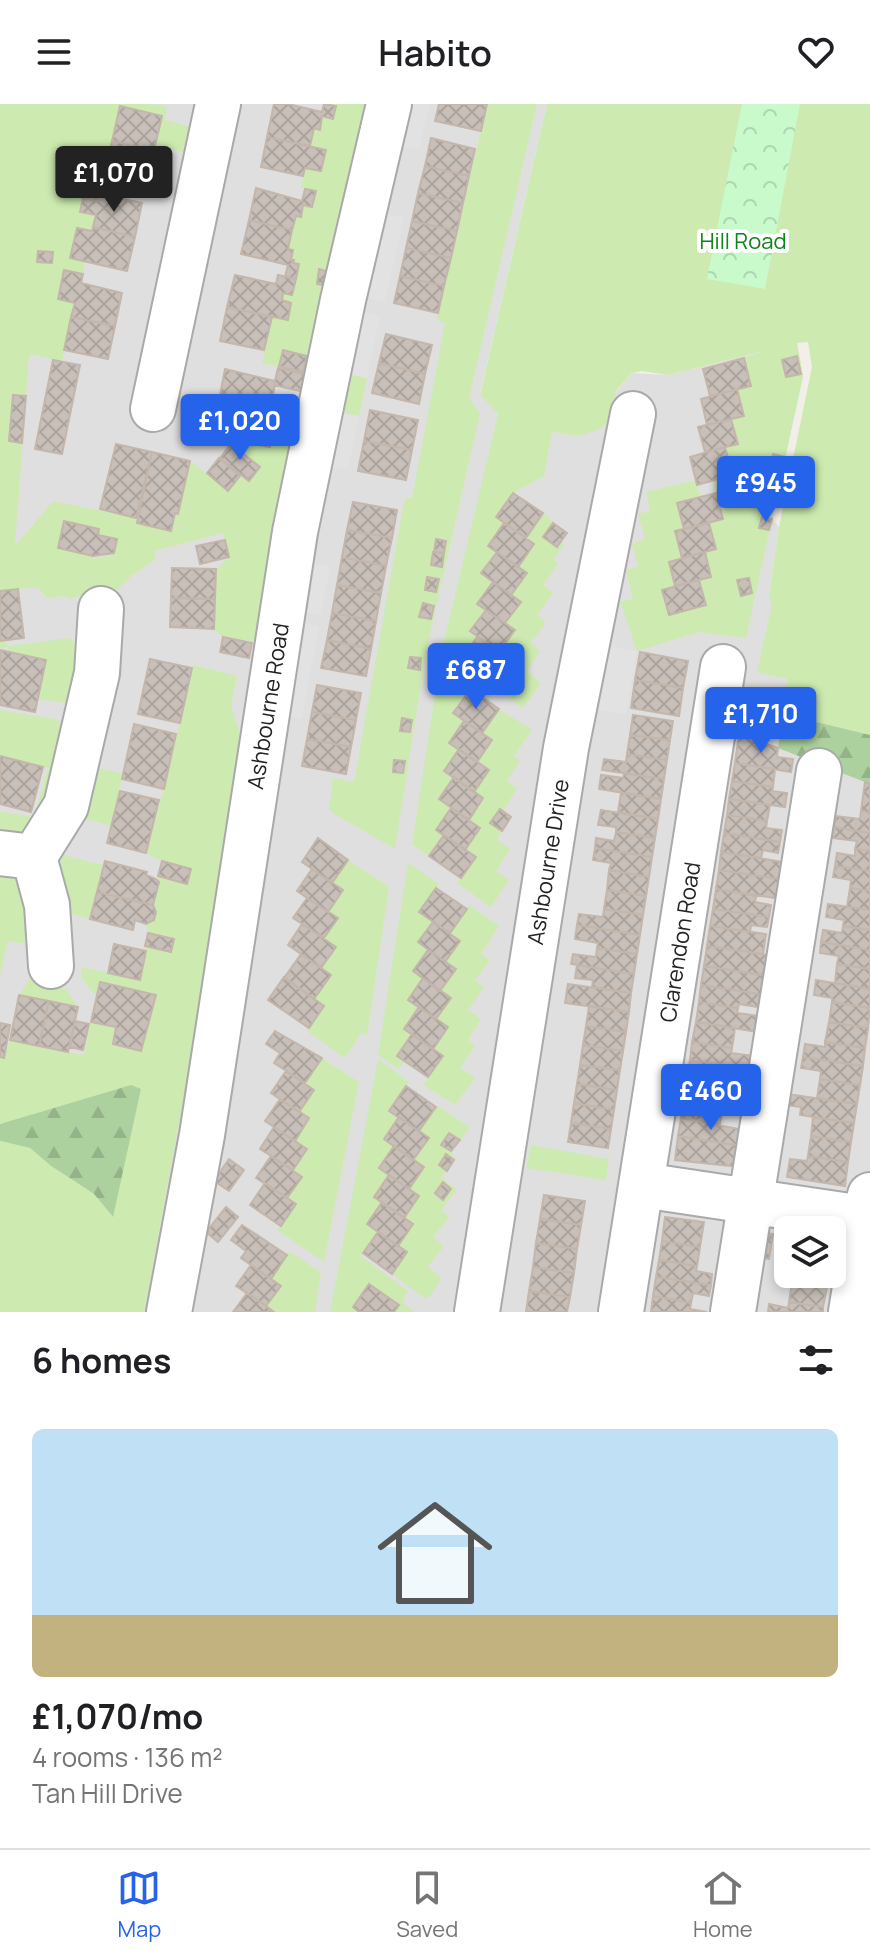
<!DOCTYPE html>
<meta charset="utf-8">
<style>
body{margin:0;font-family:Manrope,sans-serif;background:#f2f2f2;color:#202124;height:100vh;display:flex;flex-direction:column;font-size:30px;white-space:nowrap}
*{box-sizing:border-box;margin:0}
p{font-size:26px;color:#757577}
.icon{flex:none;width:44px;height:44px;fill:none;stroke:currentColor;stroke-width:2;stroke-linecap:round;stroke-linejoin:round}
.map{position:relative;height:1208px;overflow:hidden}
.sheet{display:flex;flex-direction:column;background:#fff;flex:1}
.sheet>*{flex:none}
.tools{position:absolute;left:774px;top:1112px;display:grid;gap:16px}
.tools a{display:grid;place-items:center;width:72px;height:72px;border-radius:12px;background:#fff;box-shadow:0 4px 12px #0003;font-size:40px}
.price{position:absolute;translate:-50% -68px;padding:0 18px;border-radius:8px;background:#2563eb;color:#fff;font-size:26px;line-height:52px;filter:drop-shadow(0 2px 4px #0008)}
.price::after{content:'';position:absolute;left:50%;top:48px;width:24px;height:18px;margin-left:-12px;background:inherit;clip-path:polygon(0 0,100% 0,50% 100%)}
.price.selected{background:#222;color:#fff}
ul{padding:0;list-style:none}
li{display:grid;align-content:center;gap:16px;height:424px;padding:0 32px}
li span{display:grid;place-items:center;height:248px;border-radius:12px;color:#555}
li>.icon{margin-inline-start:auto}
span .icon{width:144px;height:144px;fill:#fffc;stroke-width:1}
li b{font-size:34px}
h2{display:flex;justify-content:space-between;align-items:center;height:96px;padding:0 32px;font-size:34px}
header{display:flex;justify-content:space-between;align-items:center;height:104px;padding:0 32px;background:#fff;font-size:36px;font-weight:600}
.menu{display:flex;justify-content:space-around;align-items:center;height:112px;border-top:2px solid #e0e0e0;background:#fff;font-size:22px;color:#757577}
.menu a{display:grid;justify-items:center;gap:4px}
.menu .selected{color:#2563eb}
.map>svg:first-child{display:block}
</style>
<header><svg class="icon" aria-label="menu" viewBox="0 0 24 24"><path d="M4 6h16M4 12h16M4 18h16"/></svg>Habito<svg class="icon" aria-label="heart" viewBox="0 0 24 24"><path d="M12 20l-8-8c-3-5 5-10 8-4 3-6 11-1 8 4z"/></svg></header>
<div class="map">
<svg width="870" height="1208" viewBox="0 0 870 1208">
<defs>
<pattern id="forest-firs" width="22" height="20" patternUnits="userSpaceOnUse" patternTransform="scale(2)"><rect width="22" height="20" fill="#add19e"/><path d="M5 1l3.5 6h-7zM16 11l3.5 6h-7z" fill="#95b388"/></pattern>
<pattern id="park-crowns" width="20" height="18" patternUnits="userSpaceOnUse" patternTransform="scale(2)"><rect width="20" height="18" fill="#c8facc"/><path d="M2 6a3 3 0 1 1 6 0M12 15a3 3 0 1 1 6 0" fill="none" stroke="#acd6af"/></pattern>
<pattern id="building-cross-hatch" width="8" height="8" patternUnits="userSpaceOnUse" patternTransform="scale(2)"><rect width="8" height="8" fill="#c7bfb8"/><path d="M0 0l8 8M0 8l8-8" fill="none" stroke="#aba49e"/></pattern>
</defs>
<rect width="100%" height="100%" fill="#f2efe9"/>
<path fill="#e0dfdf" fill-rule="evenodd" d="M0,0H547L480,290L498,310L552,328L578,332L632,269L668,271L797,239L803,272L772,415L779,423L769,492L870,416V1208H92L141,985L0,1020ZM788,1126H832V1170H788Z"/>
<path fill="#cdebb0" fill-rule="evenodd" d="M0,0H154L167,3L165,16L189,22L183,48L155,42L162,12L120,3L106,64L76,58L69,90L83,94L80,108L96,111L92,127L77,124L70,153L85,157L83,170L64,166L58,195L75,199L62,257L29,250L15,442L53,397L136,414L135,419L170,427L175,409H178L190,357L228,386L240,372L249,377L260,363L231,340L232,336L270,343L276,313L263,310L264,305L300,314L256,538L223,533L214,525L216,465L229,453L223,429L154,447L156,455L131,472L113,490L89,489L70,495L65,492L47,494L37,483L0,487ZM65,417L99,425L98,431L117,435L114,450L93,455V452L58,444Z
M330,0H370L309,270L262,259L272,213L288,216L291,199L282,196L283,189L293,191L299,161L291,156L293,146L288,145L296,112H301L303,101L312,103L316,87L301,84L305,64L321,67L326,46L310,42L314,24L320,25L322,12L333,14L336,2Z
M487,0H537L469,294L480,309L426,548L395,745L329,707L333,674L354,678L402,408L406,394H412L445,219L438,217V209Z
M547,0H870V631L783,610L788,575L757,568L772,501L769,492L779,423L812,263L808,238L797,239L803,272L746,534L699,528L637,547L620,498L633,494L626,467L638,462L632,440L645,435L638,410L650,407L646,388L696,376L700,393L678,399L684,425L675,428L682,454L669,458L675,482L662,486L669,510L705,501L699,476L711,473L705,448L716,445L709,419L722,415L713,377L733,371L725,343L738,340L731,315L744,311L737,285L751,282L744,254L765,247L668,271L642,267L632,269L616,287L608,317L600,325L578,332L552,328L544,372L513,389L496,412L504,419L488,442L497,448L481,469L493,478L477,500L486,506L470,527L477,533L462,555L443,542L498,310L480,291Z
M337,268L367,274L359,312L328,306Z
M543,409L567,429L561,439L564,442L553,455L558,460L543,481L553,489L537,511L546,519L531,538L540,547L527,567L541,579L523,604L490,582L509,555L499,548L515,526L505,519L521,498L511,491L527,469L518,463L534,440L526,434Z
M70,534L78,545L72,600L38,595L46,556L9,548L7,543L0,544V537L5,536L8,542Z
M440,556L474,580L454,609L464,617L450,638L459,645L444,667L454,673L439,695L451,704L436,725L444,731L429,752L412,741Z
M193,561L237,572L231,602L240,630L186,981L144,1208H0V1037L30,1044L51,1062L94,1090L112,1112L141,985L0,1020V953H4L10,936L84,951L91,918L116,923L113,940L140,946L144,929H147L155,891L100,878L97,893L81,874V863L139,876L145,842L171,848L174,835L148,829L146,820L155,812L153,801L158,772L187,780L191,765L162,757L146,749L164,685Z
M499,605L532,626L514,652L520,656L507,677L517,684L503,707L511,713L497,735L510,745L496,767L509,776L491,803L457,779L476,753L465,746L480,724L469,716L483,695L474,688L477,658L492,637L482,629Z
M0,606L56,615L66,623L53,693L22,732L0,736V707L32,713L35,710L48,664L0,652Z
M96,663L123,670L111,722L79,713Z
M62,751L103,761L90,815L65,808L60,765Z
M348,756L389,783L367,932L362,928L345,954L307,927L324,902L314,895L331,872L321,864L335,843L324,834L337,814L328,808L332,779Z
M408,759L439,780L419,808L433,818L418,838L428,846L413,867L423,874C419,906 415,925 397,952L404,957L399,965L378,951Z
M0,764L18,772L26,781L29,833L21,840L8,837L0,871Z
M469,801L499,822L481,850L490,856L475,877L484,883L468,906L481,915L468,936L475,942L460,964L475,974L455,1001L423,981L443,952L433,945L448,923L436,915L440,887L456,865L445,858L460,837L450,829Z
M31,871L50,881L66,885L78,903L20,891Z
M322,954L359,978L324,1158L277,1126L296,1101L287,1094L302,1073L293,1066L307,1045L295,1037L309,1015L299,1008L314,986L305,979Z
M378,955L409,978L389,1006L399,1013L384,1035L394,1042L379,1064L389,1071L374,1092L382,1098L378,1128L361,1152L408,1187L402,1198L415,1208H394L399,1200L369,1180L353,1203L359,1208H330Z
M438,1002L470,1023L451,1049L456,1054L441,1074L457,1085L441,1107L450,1112L433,1133L444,1142L428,1163L442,1174L427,1196L392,1170L407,1148L398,1142L413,1120L404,1114L419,1092L409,1085L414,1056L429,1034L419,1027Z
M531,1041L609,1055L606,1076L526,1064Z
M290,1147L321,1169L315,1208H274L266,1202L281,1182L271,1175Z"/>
<path fill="url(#forest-firs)" d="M783,610L870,631V680L778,644Z
M131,981L141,985L113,1113L94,1090L51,1062L30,1044L0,1037V1020Z"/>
<path fill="url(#park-crowns)" d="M742,0H800L765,185L707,175Z"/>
<path fill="#e2e2e2" d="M404,0H430L419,46L395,40Z
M380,108L404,114L385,198L360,192Z
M357,207L380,212L367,274L344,269Z
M336,308L359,312L348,366L326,361Z
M307,458L330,462L321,511L298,507Z
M295,518L319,522L302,615L278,610Z
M609,543L637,547L626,610L596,606Z"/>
<path fill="url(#building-cross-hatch)" stroke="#c4b6ab" stroke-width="2" d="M274,0H288L322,8L324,0L336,2L333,15L322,12L320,26L314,24L310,42L267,33Z
M439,0H487L481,27L435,17Z
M120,2L162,12L154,47L112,37Z
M267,33L326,46L321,67L305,64L303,72L261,63Z
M431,34L475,45L469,72L425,62Z
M112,37L154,47L147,78L105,69Z
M76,57L106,64L102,81L72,74Z
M425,62L469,72L463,99L418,89Z
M72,74L102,81L98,97L69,91Z
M256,84L302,97L305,85L316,87L312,103L303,101L301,113L296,112L292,126L249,116Z
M418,89L463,99L457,127L412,117Z
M101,90L142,99L135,133L93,123L96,111L80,108L83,94L99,97Z
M249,116L292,126L288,145L293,146L291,156H294L293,159L299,160L296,175L285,173L288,161L241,150Z
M412,117L457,127L451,154L406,144Z
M93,123L135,133L127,167L70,154L77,124L92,127Z
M406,144L451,154L444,182L400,172Z
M38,147L53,148L52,159L37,158Z
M319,165L329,168L327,182L317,180Z
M64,166L83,170L81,179L122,189L115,222L71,213L75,199L58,195Z
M235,171L276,180L278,171L296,175L292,191L283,189L282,196L291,199L288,216L227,203Z
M400,172L444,182L438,209L394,199Z
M227,203L272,213L264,246L220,237Z
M71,213L115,222L108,255L64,246Z
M386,230L432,241L425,270L379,259Z
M283,246L307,252L303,268L279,262Z
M797,252L801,270L786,273L782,256Z
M744,254L751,282L710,292L703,265Z
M53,256L80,261L62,350L35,345Z
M379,259L425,270L419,300L372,289Z
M278,264L308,271L304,288L274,281Z
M225,265L275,277L273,294L267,292L264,305L219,296Z
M737,285L744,312L707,321L701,295Z
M13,291L26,292L22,339L9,337Z
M219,296L264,305L263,310L277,313L270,343L211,332Z
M370,306L418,316L412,346L364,337Z
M731,315L738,340L705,348L698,323Z
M364,337L412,346L406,376L358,367Z
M116,340L152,348L136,414L100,405Z
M231,340L260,363L249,377L220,354Z
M725,343L733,371L697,381L690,353Z
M152,348L190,357L178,410L175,409L171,427L137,419Z
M773,350L785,353L781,365L770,362Z
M219,354L240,372L228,387L207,369Z
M513,389L543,409L526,434L496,413Z
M716,389L723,415L684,425L677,399Z
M353,398L397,406L392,434L347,426Z
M762,413L772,415L769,426L759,424Z
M64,417L99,425L98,431L117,435L114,449L93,452L58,444Z
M504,419L534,440L518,463L488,442Z
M553,419L567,429L557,443L543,433Z
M709,419L716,445L682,454L675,427Z
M347,426L392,434L386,462L342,453Z
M436,435L446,437L444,449L434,448Z
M225,436L229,453L200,460L196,442Z
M433,448L444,449L442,463L431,461Z
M497,448L527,469L511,491L481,469Z
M705,448L711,473L675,482L669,458Z
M342,453L386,462L381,489L337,481Z
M172,464L216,465L215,495L171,494Z
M427,473L439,475L436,488L425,486Z
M749,474L752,489L741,492L737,476Z
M699,476L706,501L669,511L662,486Z
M493,478L521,498L505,519L477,500Z
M337,481L381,489L376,517L332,509Z
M18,485L24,534L0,537V487Z
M171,494L215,495L214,525L170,523Z
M423,499L434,502L431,515L419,513Z
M486,506L515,526L499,548L470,527Z
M332,509L376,517L371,545L327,536Z
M223,533L252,539L249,554L220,548Z
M477,533L509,554L493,577L462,555Z
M327,536L371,545L366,572L321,564Z
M0,546L46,556L35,608L0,601Z
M640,548L688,557L683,584L635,576Z
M410,553L421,554L420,566L408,564Z
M150,555L192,564L180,619L138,610Z
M635,576L683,584L679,612L631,604Z
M317,581L361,589L356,616L312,608Z
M471,585L499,605L482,629L453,609Z
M312,608L356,616L351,643L307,635Z
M633,611L673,617L670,636L630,631Z
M402,614L412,616L410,628L400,627Z
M464,617L492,636L477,658L449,639Z
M134,620L176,630L164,685L122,675Z
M739,630L778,644L777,653L793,655L791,668L735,659Z
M630,631L670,636L667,656L627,650Z
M307,635L351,643L346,670L302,662Z
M459,645L489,666L474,688L444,667Z
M627,650L667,656L664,675L602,666L604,655L626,658Z
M0,652L43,663L31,708L0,700Z
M394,656L405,657L403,669L393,668Z
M735,659L775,665L773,683L732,677Z
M624,669L664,675L661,695L599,685L601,671L623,674Z
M454,673L483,694L469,716L439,695Z
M732,677L773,683L772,687L787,689L785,703L729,695Z
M865,678L870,680V709L861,707Z
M120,687L159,696L146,749L107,739Z
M621,689L661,695L658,715L618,708Z
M729,695L770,701L767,717L727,711Z
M451,704L480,724L465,746L436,726Z
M500,705L511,713L502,727L490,719Z
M601,706L658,715L655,734L616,728V723L598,721Z
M861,707L870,709V729L834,723L836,712L860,715Z
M727,711L767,717L766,724L782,726L780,738L724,729Z
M834,723L870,729V747L855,745L857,737L832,734Z
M616,728L655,734L652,753L595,744L596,734L614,737Z
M724,729L780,738L778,749L763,746L761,754L721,748Z
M444,731L476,753L461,774L429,752Z
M318,734L348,756L332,779L302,758Z
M595,744L652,753L649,773L609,766L611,759L593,756Z
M855,745L870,747V767L835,762L837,749L855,752Z
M721,748L783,758L780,775L719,766Z
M105,757L147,768L146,771L156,775L159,778L153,801L97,788Z
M162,757L191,765L187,780L158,772Z
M835,762L870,767V787L850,784L851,776L833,773Z
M312,765L343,786L328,808L297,787Z
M609,766L649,773L646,792L607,786Z
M719,766L780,775L781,795L716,785Z
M436,784L467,805L450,829L419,808Z
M850,784L870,787V806L847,803Z
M716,785L756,792L755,798L771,801L769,813L713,805Z
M607,786L646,792L643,811L604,805Z
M97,788L153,801L156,808L154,816L146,820L135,816L133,826L90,815Z
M307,794L338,814L324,834L293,814Z
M828,800L870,806V826L843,822L844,816L826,813Z
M604,805L643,811L640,831L577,821L579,810L603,813Z
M713,805L769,813L767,823L751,821L750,828L710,822Z
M433,818L460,837L445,858L418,838Z
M302,820L336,843L321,864L288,841Z
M577,821L640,831L637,850L597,844L598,839L575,835Z
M710,822L766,830L763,850L707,842Z
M843,822L870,826V846L821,838L823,826L842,829Z
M148,829L174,835L171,848L145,842Z
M821,838L870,846V865L837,860L839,852L820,849Z
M114,840L146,847L140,876L108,869Z
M707,842L768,851L770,872L704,862Z
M597,844L637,850L634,870L571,860L573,850L596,853Z
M428,846L456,865L440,887L413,867Z
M301,850L331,871L314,895L284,874Z
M837,860L870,865V885L835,879Z
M577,861L634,870L631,889L592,883L593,876L575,874Z
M704,862L767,872L765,891L701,881Z
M284,873L324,902L309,924L268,896Z
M423,874L451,894L436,915L408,896Z
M816,876L870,885V904L832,898V894L814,891Z
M100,878L156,891L141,947L113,940L116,923L91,918Z
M568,880L631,889L629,908L565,899Z
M701,881L760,890L758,903L739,900L738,904L699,898Z
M19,891L49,897L39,942L10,936Z
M49,897L78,903L68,948L39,942Z
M699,898L738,904L737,909L760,912L758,928L696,918Z
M832,898L870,904L868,924L829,918Z
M589,902L629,908L626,928L586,922Z
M419,903L448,923L433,945L404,925Z
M75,917L89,920L83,946L70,943Z
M696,918L735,924L732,944L692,938Z
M829,918L868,924L865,944L825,938Z
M0,919L10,921L4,954L0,953Z
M586,922L626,928L623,947L583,941Z
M275,927L322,954L305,979L274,959L280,949L266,940Z
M412,930L443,952L428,973L397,952Z
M692,938L732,944L731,949L755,952L753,965L690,956Z
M825,938L865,944L863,962L803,953L805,940L825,943Z
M583,941L623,947L620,966L580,961Z
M803,953L863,962L860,981L820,975L821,967L801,964Z
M690,956L753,965L750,985L687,975Z
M580,961L620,966L617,986L577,980Z
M286,967L314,986L299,1008L271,989Z
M687,975L726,981L725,988L747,991L745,1003L684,994Z
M820,975L860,981L857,1000L817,994Z
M577,980L617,986L614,1006L574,999Z
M406,982L436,1003L419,1027L389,1007Z
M787,990L857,1000L854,1019L800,1011L801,1003L785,1001Z
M684,994L723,1000L720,1020L681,1014Z
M280,995L309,1014L295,1037L265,1017Z
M574,999L614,1006L611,1025L571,1019Z
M399,1013L429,1034L413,1056L384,1035Z
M813,1013L854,1019L851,1038L811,1032Z
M681,1014L744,1026L742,1042L678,1032Z
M571,1019L611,1025L608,1044L568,1038Z
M274,1023L307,1045L293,1066L260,1045Z
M449,1029L460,1036L451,1047L441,1041Z
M678,1032L742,1042L739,1063L675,1056Z
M811,1032L851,1038L848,1058L808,1052Z
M394,1042L424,1063L409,1085L379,1064Z
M446,1050L454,1056L447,1067L439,1061Z
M271,1052L302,1073L287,1094L256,1074Z
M808,1052L848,1058L845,1082L787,1073L790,1055L807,1057Z
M229,1055L244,1066L229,1087L214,1077Z
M389,1071L419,1092L404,1114L374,1093Z
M443,1078L451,1085L443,1096L435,1089Z
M265,1079L296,1100L281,1122L250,1101Z
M544,1091L585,1097L581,1121L540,1115Z
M382,1098L413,1120L398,1142L367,1120Z
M226,1103L238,1113L218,1138L206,1128Z
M665,1113L704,1118L700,1143L662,1137Z
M540,1115L581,1121L577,1145L536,1139Z
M242,1121L287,1151L271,1175L241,1154L246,1147L231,1136Z
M755,1127L773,1130L769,1155L751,1151Z
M378,1128L407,1148L392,1170L363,1149Z
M781,1131L788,1132V1147L779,1145Z
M662,1137L700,1143L697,1162L659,1156Z
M536,1139L577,1145L574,1169L533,1163Z
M659,1156L697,1162L696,1167L712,1170L711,1181L656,1173Z
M251,1161L281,1182L266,1202L236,1182Z
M533,1163L574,1169L570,1193L529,1187Z
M793,1170H829L827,1183L792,1178Z
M656,1173L711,1181L709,1192L693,1189L691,1199L653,1192Z
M792,1178L827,1183L823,1203L789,1198Z
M369,1180L399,1201L394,1208H359L353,1203Z
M529,1187L570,1193L567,1208H526Z
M247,1189L266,1202L274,1208H233Z
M653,1192L691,1199L690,1205L707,1208H651Z
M789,1198L823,1203V1208H768L769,1200L788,1204Z"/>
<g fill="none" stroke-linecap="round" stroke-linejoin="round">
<g stroke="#a9a9a9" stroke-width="48">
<path id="minor" d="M153,305L218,0
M0,749L34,753L66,702L97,569L101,505
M34,753L47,801L51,862
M642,1081L870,1115
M169,1208L202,1031L295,428L343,196L389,0
M477,1208L566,644L633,310
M621,1208L723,563
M733,1208L819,667
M851,1208L870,1091"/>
</g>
<use href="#minor" stroke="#fff" stroke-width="44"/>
</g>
<g text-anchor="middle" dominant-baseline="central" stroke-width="8" stroke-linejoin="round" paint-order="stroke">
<g font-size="22" fill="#0c8416" stroke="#fff">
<text x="743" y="137">Hill Road</text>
</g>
<g font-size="22" fill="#222" stroke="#fff">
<text transform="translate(268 602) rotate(-81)">Ashbourne Road</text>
<text transform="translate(548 758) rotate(-81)">Ashbourne Drive</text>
<text transform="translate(680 838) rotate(-81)">Clarendon Road</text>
</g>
</g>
</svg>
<div class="tools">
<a><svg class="icon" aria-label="layers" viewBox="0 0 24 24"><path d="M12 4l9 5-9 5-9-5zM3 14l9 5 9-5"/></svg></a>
</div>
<b class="price selected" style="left:114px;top:110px">£1,070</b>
<b class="price" style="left:240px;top:358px">£1,020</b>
<b class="price" style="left:766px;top:420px">£945</b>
<b class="price" style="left:476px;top:607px">£687</b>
<b class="price" style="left:761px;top:651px">£1,710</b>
<b class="price" style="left:711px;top:1028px">£460</b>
</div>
<section class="sheet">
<h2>6 homes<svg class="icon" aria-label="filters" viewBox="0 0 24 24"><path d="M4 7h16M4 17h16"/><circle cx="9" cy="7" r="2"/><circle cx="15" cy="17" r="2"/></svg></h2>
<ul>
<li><span style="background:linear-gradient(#bfe0f5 75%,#c2b280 0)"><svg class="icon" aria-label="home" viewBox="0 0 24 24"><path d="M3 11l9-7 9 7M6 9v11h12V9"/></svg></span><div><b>£1,070/mo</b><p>4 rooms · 136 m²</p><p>Tan Hill Drive</p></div></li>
</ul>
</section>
<nav class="menu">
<a class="selected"><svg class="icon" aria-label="map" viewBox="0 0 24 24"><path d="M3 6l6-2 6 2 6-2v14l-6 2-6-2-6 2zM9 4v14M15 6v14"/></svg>Map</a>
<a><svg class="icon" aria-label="saved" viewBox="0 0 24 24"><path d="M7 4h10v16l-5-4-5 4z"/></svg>Saved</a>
<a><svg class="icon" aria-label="home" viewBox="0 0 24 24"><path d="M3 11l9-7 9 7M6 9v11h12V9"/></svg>Home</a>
</nav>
